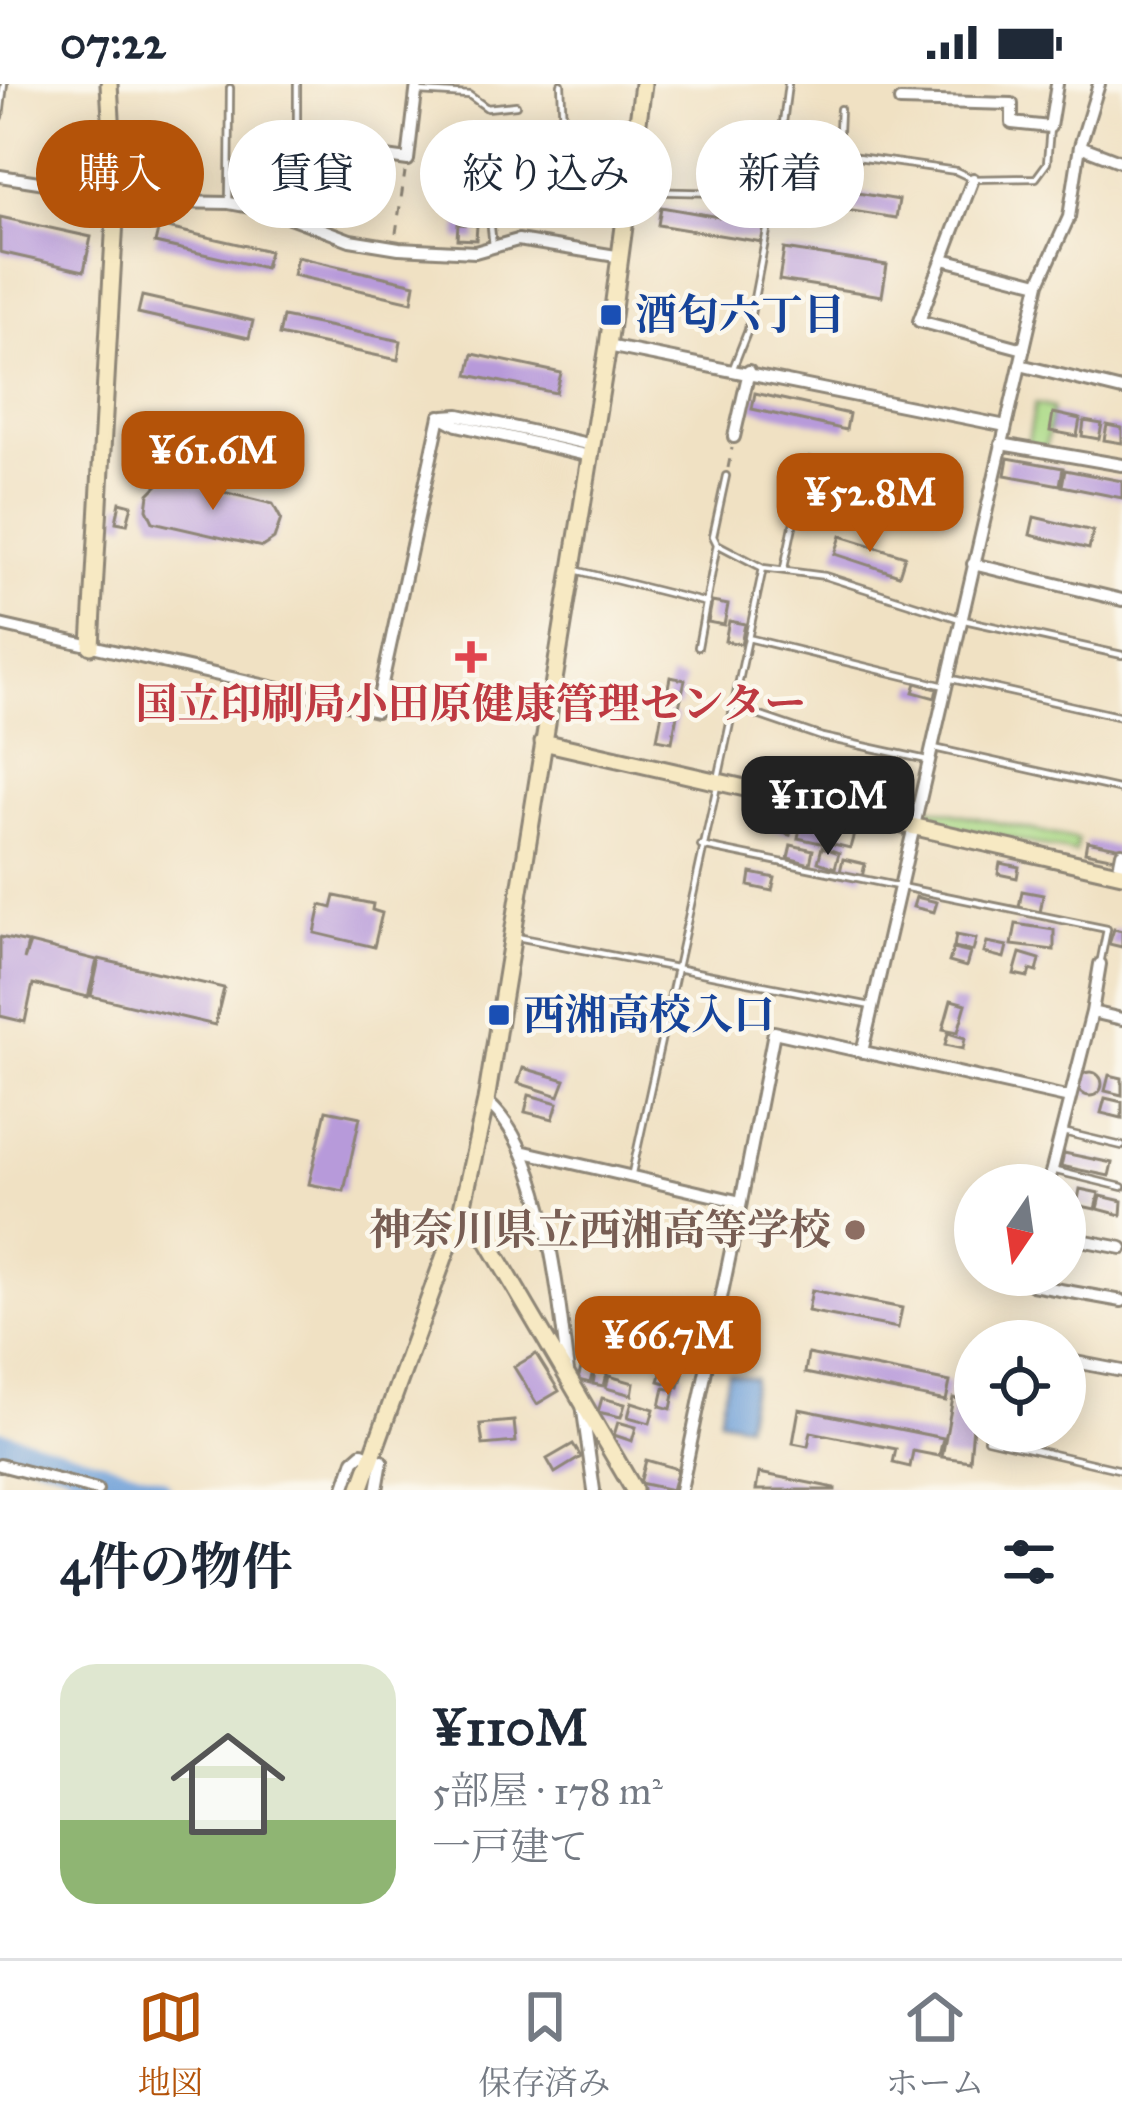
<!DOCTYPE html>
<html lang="ja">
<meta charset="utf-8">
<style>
body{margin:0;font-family:"IM FELL Great Primer","Noto Serif JP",serif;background:#f6f6f7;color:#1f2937;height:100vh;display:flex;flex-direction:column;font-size:45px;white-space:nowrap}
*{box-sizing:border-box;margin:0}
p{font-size:39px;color:#747a83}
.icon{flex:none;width:66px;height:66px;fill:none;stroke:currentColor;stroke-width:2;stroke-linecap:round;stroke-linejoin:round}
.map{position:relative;height:1406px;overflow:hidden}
.panel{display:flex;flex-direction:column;background:#fff;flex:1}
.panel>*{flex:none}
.top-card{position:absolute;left:36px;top:36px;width:1050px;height:108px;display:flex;gap:24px}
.needle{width:78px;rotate:193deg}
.buttons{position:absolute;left:954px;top:1080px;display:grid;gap:24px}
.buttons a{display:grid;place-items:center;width:132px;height:132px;border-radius:50%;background:#fff;box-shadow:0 6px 30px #0003;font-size:60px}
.price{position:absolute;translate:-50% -102px;padding:0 27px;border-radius:24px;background:#b45309;color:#fff;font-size:39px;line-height:78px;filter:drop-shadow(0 3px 6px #0008)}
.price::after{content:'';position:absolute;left:50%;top:72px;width:36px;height:27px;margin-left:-18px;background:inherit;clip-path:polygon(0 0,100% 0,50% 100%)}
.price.active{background:#222;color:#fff}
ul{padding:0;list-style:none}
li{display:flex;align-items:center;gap:36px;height:300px;padding:0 60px}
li+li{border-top:3px solid #e0e1e3}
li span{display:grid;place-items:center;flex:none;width:336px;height:240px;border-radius:36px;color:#555}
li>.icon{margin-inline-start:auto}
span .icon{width:144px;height:144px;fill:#fffc;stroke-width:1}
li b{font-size:51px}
h2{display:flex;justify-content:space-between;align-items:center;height:144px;padding:0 60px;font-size:51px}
.tag{padding:0 42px;border-radius:54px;background:#fff;box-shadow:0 6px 30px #0003;font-size:42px;line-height:108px}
.tag.active{background:#b45309;color:#fff}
.status{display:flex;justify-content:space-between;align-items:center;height:84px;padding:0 60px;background:#fff;direction:ltr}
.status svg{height:33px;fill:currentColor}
.tabs{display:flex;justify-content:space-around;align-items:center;height:168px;border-top:3px solid #e0e1e3;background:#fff;font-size:33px;color:#747a83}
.tabs a{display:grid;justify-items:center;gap:6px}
.tabs .active{color:#b45309}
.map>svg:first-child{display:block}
</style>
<div class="status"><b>07:22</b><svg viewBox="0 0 49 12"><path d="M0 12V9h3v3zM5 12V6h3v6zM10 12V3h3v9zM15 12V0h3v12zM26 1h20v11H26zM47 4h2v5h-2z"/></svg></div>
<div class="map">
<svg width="1122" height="1406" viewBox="0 0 1122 1406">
<rect width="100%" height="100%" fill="#fbf7ec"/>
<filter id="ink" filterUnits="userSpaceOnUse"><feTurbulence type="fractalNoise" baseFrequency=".00833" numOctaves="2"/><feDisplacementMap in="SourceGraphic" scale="24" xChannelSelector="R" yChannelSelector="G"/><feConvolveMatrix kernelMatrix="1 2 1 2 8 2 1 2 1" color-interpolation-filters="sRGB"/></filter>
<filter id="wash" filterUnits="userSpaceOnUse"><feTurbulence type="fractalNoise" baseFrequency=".004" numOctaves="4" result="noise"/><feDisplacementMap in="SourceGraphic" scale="48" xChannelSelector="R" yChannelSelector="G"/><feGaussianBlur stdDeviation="2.7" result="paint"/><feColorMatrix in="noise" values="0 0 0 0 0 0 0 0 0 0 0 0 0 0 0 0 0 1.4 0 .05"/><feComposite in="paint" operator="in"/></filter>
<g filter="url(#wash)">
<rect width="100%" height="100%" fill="#f0e1c3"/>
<path fill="#acda87" stroke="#6c8259" stroke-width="3" d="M1035,320L1053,324L1045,365L1027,362Z
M926,723L1078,756L1075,769L923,735Z"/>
<path fill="#6d9fd8" stroke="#4c6582" stroke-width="3" d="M728,1289L754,1294L745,1340L719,1335Z"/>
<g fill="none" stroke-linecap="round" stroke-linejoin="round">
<path stroke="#6d9fd8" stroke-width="24" d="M0,1358L159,1406"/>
</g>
<g id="blocks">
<path fill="#b79ada" d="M533,54V70L512,71V55Z
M793,98L899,116L896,134L790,117Z
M661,123L765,141L762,158L658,141Z
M0,133L91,153L84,187L0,168Z
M458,140L477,141L476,156L457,155Z
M159,142L269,167L265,184L155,159Z
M784,165L887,181L882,212L779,196Z
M297,173L415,200L412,218L293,191Z
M142,212L253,237L249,254L138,229Z
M283,233L401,257L398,276L279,251Z
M473,270L561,289L556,309L468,291Z
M755,309L849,330L846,346L752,325Z
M1053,329L1080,335L1077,352L1050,347Z
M1084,337L1102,340L1099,355L1082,352Z
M1107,341L1122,344V359L1104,356Z
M810,373L843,380L837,406L804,399Z
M1008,374L1063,384L1060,401L1005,391Z
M1065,386L1122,397V414L1062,402Z
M165,394L273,420L281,435L274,455L262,463L153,438L147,425L149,410Z
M120,418L132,421L127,440L116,438Z
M1034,433L1093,447L1089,465L1030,451Z
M841,452L905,472L899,491L835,470Z
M712,518L728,521L724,541L708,538Z
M729,537L745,540L741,560L725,557Z
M670,593L685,596L679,623L665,620Z
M916,599L937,605L935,614L913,608Z
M662,629L677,631L672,658L657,655Z
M779,729L795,733L790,751L774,746Z
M802,735L829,741L825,760L798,754Z
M832,746L854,750L850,764L829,759Z
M1087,757L1117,763L1115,774L1085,768Z
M791,761L813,766L810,780L788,774Z
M822,763L839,769L835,784L818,778Z
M843,775L865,780L862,793L840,788Z
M1000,779L1019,783L1017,794L998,790Z
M751,789L775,794L772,807L749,802Z
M1022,807L1043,811L1040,829L1019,823Z
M335,812L373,820L372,826L382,829L374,863L315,849L321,821L332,824Z
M916,813L937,818L934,828L913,823Z
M1016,840L1054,846V866L1012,861Z
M1114,845L1122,847V863L1109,860Z
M956,851L976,855L973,867L954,863Z
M0,853L28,859L24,876L30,859L97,876L88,913L33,900L25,938L0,932Z
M987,858L1007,862L1004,874L984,869Z
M953,865L970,869L966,883L949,878Z
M1020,869L1040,875L1037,888L1030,886L1028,893L1014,890Z
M99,875L224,904L215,941L91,912Z
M951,916L966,920L958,948L943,945Z
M948,949L965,954L963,965L945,961Z
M523,984L565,996L559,1012L518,999Z
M1078 1000a12 12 0 1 1 24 0a12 12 0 1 1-24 0Z
M1109,991L1122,994V1011L1105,1007Z
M529,1011L558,1019L553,1035L525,1028Z
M1105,1014L1122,1018V1034L1101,1029Z
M326,1026L360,1033L344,1107L309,1100Z
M1064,1069L1112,1079L1109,1092L1061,1082Z
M1080,1105L1099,1109L1095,1125L1077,1121Z
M1101,1112L1122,1117L1121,1131L1098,1125Z
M812,1206L902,1224L898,1244L808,1227Z
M536,1270L559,1307L537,1320L514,1283Z
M808,1270L950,1298L946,1317L805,1289Z
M581,1284L593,1287L590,1299L578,1296Z
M663,1284L683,1290L679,1303L659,1297Z
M595,1287L607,1290L604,1302L593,1300Z
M609,1292L634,1299L632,1311L606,1304Z
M664,1304L675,1306L671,1325L660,1322Z
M602,1314L625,1320L621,1333L598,1328Z
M953,1314L975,1318L970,1377L942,1373Z
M632,1318L654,1325L650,1339L628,1333Z
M799,1325L943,1354L939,1372L913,1367L910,1383L893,1379L896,1365L811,1348L808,1362L793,1359Z
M514,1337L516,1358L483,1361L480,1340Z
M618,1338L636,1343L632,1357L614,1351Z
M573,1360L581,1373L555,1389L547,1375Z
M646,1376L678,1385L672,1406L640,1399Z
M759,1389L835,1404V1406H756Z"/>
</g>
</g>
<g filter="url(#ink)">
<use href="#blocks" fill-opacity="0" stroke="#8e8677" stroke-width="3"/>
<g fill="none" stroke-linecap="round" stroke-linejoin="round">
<g stroke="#8e8677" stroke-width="10">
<path id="lane" d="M561,0L564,62
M419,8L469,11L487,24L516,21
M0,33L4,0
M783,56L815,67L956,87L973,95L1036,94L1047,79L1050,44
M838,70L840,25
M631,107L774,110L788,0
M229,119L230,4
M276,128L297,91V0
M493,162L482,61H506
M733,284L748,246L774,110
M717,460L713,452L726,392
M784,484L797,423
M579,487L707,519
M748,554L945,602
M698,563L717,460L763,484
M952,595L1122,633
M737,624L822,653L927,676
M934,664L1122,706
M719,691L763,484L825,492L960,535L1122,571
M701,762L1107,845L1100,880
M517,853L871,922
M1063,1048L1122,1062
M1052,1086L1122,1103
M632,1089L717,702
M989,1347L987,1355L1122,1386"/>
</g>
<g stroke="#8e8677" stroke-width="16">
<path id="street" d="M900,17L1012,20V39L1050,43L1057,0
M299,61L408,76L417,0
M1080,62L1099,0
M0,92L116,110
M973,95L919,237L1024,265
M116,117L229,119L276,128L350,156L399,164L475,168L518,156L622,173
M943,175L1039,199
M608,262L1006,342
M1020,281L1122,306
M440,332L457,341L590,372
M444,332L459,331L592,361
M734,353L749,287
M1001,360L1122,381
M973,480L1122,516
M0,541L376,627L440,332
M1118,789L1122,769
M1100,880L1092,928L1122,935
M862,968L1039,199L1069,133L1080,62L1122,78
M486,1017C546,1066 558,1212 568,1288
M525,1068L741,1118L774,948L1070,1014
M1048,1101L1092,928
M1065,1153L1122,1164
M1032,1201L1122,1217
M1065,1276L1122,1287
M582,1320L594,1406
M0,1381L97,1406
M344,1406L354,1376L362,1369L382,1377L377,1406
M681,1406L741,1118"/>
</g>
<g stroke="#8e8677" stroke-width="21">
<path id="secondary" d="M91,562L116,117L109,0
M543,658L1122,790
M462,1124L482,1147L634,1406
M360,1406L462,1124L486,1017L608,262L643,0"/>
</g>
<path stroke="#8e8677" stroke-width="3" stroke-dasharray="9 9" stroke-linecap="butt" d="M396,149L405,88
M728,384L732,364"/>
<use href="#lane" stroke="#fff" stroke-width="4.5"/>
<use href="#street" stroke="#fff" stroke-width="10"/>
<use href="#secondary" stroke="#f7e9c3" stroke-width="15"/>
</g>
</g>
<g fill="#1a4fb4" stroke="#fbf7ec" stroke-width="4.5">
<rect x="599" y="219" width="24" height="24" rx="6"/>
<rect x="487" y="919" width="24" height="24" rx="6"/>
</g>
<path fill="#e0444e" stroke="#fbf7ec" stroke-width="4.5" d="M465 555h12v12h12v12h-12v12h-12v-12h-12v-12h12z"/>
<circle fill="#8d6e63" stroke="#fbf7ec" stroke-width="4.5" cx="855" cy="1146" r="12"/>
<g text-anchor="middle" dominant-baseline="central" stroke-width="9" stroke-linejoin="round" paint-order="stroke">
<g font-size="42" font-weight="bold" fill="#164399" stroke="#fbf7ec" text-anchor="start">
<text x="635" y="231">酒匂六丁目</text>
<text x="523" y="931">西湘高校入口</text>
</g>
<g font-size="42" font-weight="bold" fill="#be3a42" stroke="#fbf7ec">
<text x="471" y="620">国立印刷局小田原健康管理センター</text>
</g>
<g font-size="42" font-weight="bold" fill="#785e54" stroke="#fbf7ec" text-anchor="end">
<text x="831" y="1146">神奈川県立西湘高等学校</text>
</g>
</g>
</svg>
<div class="buttons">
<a><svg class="needle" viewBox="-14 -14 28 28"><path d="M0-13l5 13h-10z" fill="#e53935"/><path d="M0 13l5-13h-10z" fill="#747a83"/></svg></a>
<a><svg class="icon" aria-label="locate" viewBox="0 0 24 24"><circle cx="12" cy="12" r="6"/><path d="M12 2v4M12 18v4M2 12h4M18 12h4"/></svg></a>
</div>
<b class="price" style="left:213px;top:429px">¥61.6M</b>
<b class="price" style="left:870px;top:471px">¥52.8M</b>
<b class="price active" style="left:828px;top:774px">¥110M</b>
<b class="price" style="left:668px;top:1314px">¥66.7M</b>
<div class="top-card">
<a class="tag active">購入</a>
<a class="tag">賃貸</a>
<a class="tag">絞り込み</a>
<a class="tag">新着</a>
</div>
</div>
<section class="panel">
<h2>4件の物件<svg class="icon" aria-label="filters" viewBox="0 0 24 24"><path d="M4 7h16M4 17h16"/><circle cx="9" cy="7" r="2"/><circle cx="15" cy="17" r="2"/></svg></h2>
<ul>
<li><span style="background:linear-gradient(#dfe7d0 65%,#8fb573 0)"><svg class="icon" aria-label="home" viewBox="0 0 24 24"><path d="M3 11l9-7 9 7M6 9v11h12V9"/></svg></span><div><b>¥110M</b><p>5部屋 · 178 m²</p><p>一戸建て</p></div></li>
</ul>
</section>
<nav class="tabs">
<a class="active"><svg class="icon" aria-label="map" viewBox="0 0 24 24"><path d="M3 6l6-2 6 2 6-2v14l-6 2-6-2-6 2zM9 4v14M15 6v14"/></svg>地図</a>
<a><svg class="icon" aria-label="saved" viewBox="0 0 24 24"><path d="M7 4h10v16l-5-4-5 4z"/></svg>保存済み</a>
<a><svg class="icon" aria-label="home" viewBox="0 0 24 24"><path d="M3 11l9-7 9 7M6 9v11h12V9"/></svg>ホーム</a>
</nav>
